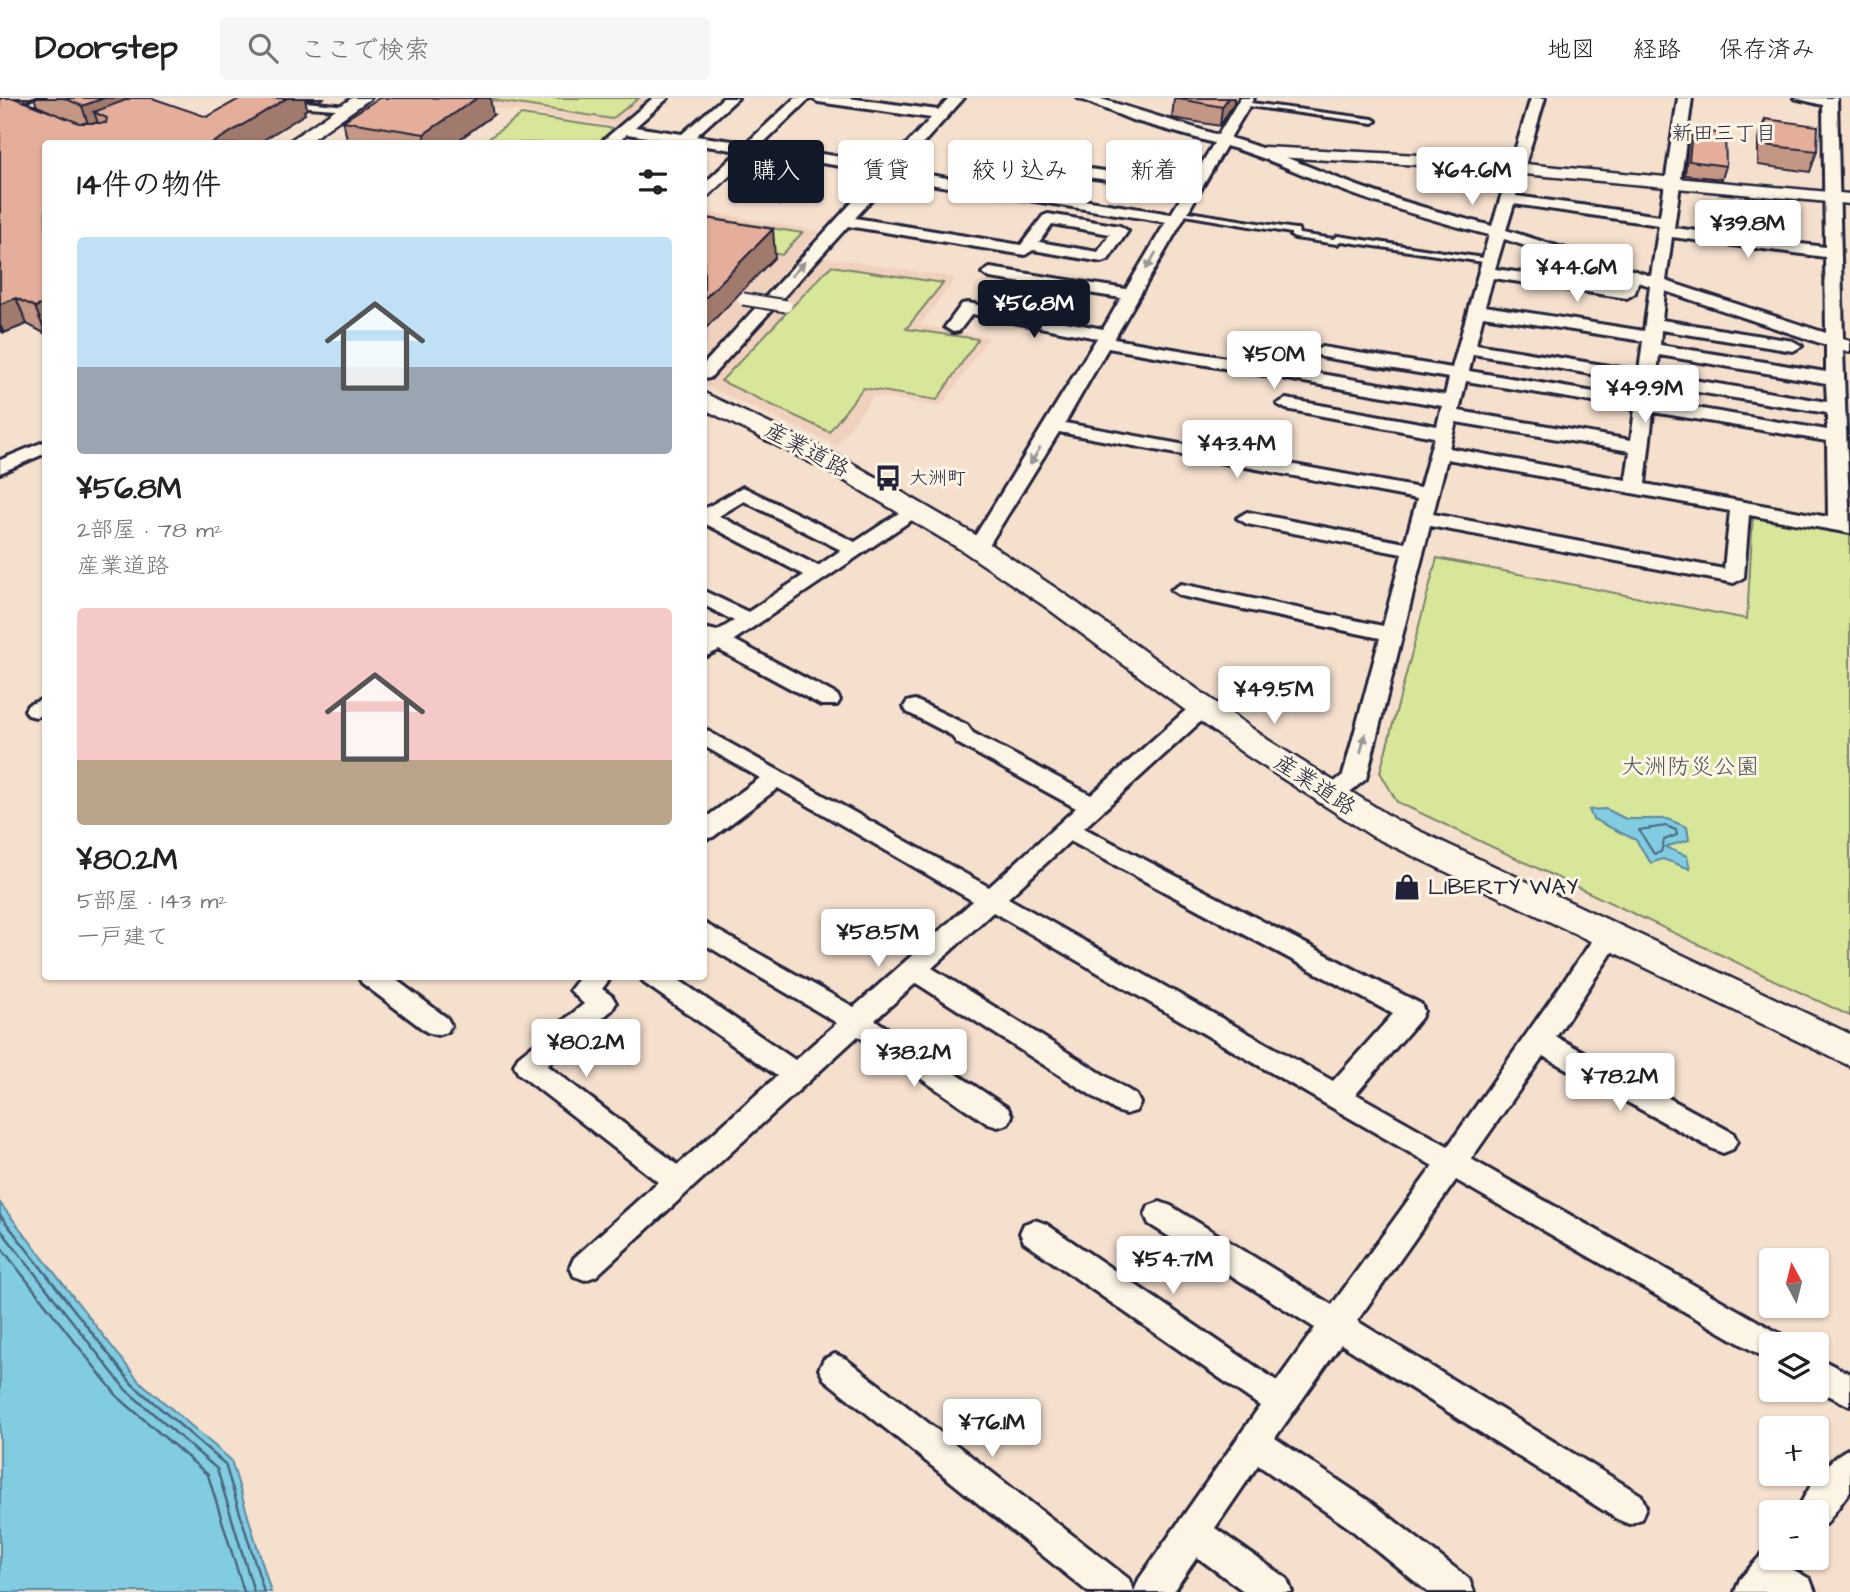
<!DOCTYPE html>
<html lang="ja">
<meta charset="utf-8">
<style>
body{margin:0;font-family:"Architects Daughter","Klee One",sans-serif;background:#f6f6f6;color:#222;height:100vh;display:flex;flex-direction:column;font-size:26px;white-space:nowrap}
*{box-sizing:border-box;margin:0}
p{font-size:23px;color:#767676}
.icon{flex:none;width:38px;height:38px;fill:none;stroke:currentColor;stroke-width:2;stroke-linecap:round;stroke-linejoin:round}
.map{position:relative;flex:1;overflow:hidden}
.drawer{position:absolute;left:42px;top:42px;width:665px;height:840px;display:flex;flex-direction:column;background:#fff;border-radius:7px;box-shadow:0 2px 5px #0004}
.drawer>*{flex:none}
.top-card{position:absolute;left:728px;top:42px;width:665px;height:63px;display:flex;gap:14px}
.needle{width:46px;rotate:353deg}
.buttons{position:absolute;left:1759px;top:1150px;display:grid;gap:14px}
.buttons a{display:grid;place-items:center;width:70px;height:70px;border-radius:7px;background:#fff;box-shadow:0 2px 5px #0004;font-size:35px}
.price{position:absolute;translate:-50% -60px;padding:0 16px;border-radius:7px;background:#fff;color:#222;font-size:23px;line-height:46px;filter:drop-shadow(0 2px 4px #0008)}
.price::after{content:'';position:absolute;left:50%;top:42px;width:21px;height:16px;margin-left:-10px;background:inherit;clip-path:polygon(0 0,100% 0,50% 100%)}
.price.active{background:#111827;color:#fff}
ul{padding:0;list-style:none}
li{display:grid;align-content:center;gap:14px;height:371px;padding:0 35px}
li span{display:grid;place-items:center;height:217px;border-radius:7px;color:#555}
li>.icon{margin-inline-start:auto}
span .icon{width:126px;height:126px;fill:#fffc;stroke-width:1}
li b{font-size:30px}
h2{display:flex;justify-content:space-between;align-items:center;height:84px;padding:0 35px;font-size:30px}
.chip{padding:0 24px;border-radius:7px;background:#fff;box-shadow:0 2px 5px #0004;font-size:24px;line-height:63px}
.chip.active{background:#111827;color:#fff}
header{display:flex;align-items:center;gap:42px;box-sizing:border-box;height:98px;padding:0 35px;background:#fff;border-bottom:2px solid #e0e0e0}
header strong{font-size:33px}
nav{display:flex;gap:38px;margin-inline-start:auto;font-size:24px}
.search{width:490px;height:63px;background:#f6f6f6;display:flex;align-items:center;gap:18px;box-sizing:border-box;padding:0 24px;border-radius:7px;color:#767676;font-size:26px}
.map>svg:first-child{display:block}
</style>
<header>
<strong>Doorstep</strong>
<div class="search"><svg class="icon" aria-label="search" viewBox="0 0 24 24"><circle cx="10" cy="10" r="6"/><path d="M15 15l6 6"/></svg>ここで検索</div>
<nav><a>地図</a><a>経路</a><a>保存済み</a></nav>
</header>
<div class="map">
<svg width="1850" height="1494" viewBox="0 0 1850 1494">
<rect width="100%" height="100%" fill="#f5e0ce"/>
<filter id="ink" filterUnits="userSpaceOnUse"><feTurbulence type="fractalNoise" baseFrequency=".0143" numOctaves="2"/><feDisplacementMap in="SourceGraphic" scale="14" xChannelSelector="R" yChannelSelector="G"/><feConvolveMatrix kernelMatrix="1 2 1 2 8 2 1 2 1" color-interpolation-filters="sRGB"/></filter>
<g filter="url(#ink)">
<path fill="#f0d1be" d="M429,0H656L621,29Z
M704,113L819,133L704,262Z
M819,158L956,180L920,227L989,239L941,309L873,298L837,348L704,287Z"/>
<path fill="#d7e699" stroke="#7c846a" stroke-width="2" d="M479,0H639L612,21Z
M521,17L616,31L597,45H482Z
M704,119L802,135L782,157L704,142Z
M831,168L943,185L906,231L978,241L937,302L863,290L829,334L721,283Z
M1753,419L1850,436V918L1397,704L1380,674L1437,460L1747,521Z"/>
<path fill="#82cce2" stroke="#5c889f" stroke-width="2" d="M1606,711L1626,721H1667L1687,729L1689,742L1665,749L1687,758L1690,771L1663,761L1651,765L1636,742L1593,721L1589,712Z
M0,1105L138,1282L231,1362L271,1494H0Z"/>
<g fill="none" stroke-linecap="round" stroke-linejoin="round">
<path stroke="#48667e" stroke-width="2" d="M1666,728L1676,732L1677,737L1664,742L1661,754L1654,756L1639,732Z"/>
<path stroke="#48667e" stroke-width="2.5" d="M0,1117L132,1286L225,1366L264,1494
M0,1131L126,1292L217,1371L254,1494
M0,1148L118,1299L208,1377L244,1494"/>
<g stroke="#22223b" stroke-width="6">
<path id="service" d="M37,0H45L24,12L19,11Z
M262,0L348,8L351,10L348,12L282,7Z
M1243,4L1373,21L1376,23L1373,25L1241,7L1240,6Z
M1176,112L1295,131H1298L1299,136L1334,141L1338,138L1490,161L1494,163L1490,165L1341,143L1337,146L1295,140L1291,138V135L1179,116L1175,114Z"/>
</g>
<g stroke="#22223b" stroke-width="6">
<path id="minor" d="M653,0H668L635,29L682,36L723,0H738L696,38L747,45L795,0H810L761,47L888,66L931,20L818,4L811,0H848L938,12L950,0H964L899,72L1057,98L1078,71L1083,70L1190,85L1214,45L1132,22L1078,0H1098L1218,37L1240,0H1254L1230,40C1269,51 1304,67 1342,82C1391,101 1441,115 1492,128L1531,0H1545L1516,98L1660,118L1678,0H1692L1674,130L1825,149L1823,7L1794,0H1837L1843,241L1850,243V254L1843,252L1850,435L1749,417L1744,479L1734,485L1430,428L1366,681L1336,705H1320L1316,699L1343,677L1380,540L1181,498L1171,492L1181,486L1383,528L1402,456L1247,426L1237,420L1247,414L1405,445L1417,401L1059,334L984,455H970L967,451L1097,240L972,216L959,233L953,234L945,229L962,206L968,205L1103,231L1121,200L990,180L982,175L990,170L1126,191L1166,124L892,80L855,120L1021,147L1043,118L1048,116L1120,128L1128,133L1108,162L1102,164L1033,152L1025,157L848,128L710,280L704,281V266L880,74L821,65L784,103L779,105L771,100L807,63L754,55L709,97L704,98V86L739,53L627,36L615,46H599ZM1226,48C1263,58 1296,74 1331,88C1382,108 1436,123 1489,137L1452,270L1322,249L1313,254L1322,259L1449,280L1445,297L1114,241ZM1087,79L1185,93L1171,116L1071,100ZM1514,106L1659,127L1651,178L1506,132ZM1052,126L1110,136L1098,154L1039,144ZM1672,139L1825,159L1826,235L1666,183ZM1504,141L1622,179L1620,189L1495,171ZM1493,180L1627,200L1635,195L1638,184L1650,188L1644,233L1485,208ZM1665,193L1826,247V274L1660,247L1661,232L1793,253L1802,248L1793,243L1662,222ZM1483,218L1643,243L1639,273L1476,246ZM1108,250L1442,308L1437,328L1286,301L1277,306L1286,311L1434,339L1420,390L1065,325ZM1473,256L1638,284L1636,301L1469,273ZM1659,257L1826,285L1827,304L1657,276ZM1466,283L1635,311L1631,342L1459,313ZM1655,287L1827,315V332L1654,303ZM1653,314L1827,343L1828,419L1645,386ZM1456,324L1630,353L1626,382L1449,350ZM1447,361L1730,413L1724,471L1433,416Z
M46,343V355L0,375V362Z
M743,389L855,444L908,409L915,407L925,413L734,542L837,597L840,602L837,607H821L719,552L704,559V530L717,533L734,523L704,507V493L748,514L804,477L704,425V411ZM744,403L841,452L818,468L719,418Z
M46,600V616L36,619L28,617L25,612L28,607Z
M915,602L967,627L973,635L1091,697L1195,604H1211L1214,609L1211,614L1084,730L1421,906L1424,913L1421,920L1356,996L1448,1048L1601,830L1610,828L1619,830L1623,837L1619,844L1556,939L1733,1035L1737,1043L1733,1051L1723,1055L1713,1051L1543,958L1471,1061L1782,1237L1786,1246H1771V1261L1760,1257L1456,1082L1357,1223L1641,1397L1646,1409L1641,1421L1629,1426L1617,1421L1341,1246L1275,1340L1372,1405L1469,1481L1474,1494H1428L1348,1429L1258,1367L1215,1430L1287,1481L1292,1494H1245L1197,1459L1173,1494H1134L1139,1481L1260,1308L1024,1144L1020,1135L1024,1126L1035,1122L1046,1126L1277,1283L1315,1230L1149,1126L1145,1117L1149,1108L1160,1104L1171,1108L1332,1207L1433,1068L993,814L932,870L1136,997L1140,1005L1136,1013L1126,1016L1116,1013L916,885L875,922L1008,1010L1012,1018L1008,1026L998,1029L988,1026L858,938L596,1178L585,1182L574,1178L570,1169L574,1160L658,1084L518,975L514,967L518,959L584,906L570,892L581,878H612L602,891L612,898L616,905L612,912L547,967L678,1067L777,978L644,885L640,878H673L795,962L837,925L704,846V825L854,909L973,803L778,690L713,739L704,741V721L760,680L704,648V631L989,789L1076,710L957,645L951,637L907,614L904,609L907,604ZM1070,743L1393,916L1333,983L1008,800Z
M358,878H391L447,920L451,927L447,934L437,937L427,934L362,885Z
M835,1256L846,1261L1129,1481L1134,1494H1088L824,1281L819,1271L824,1261Z
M1816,1259L1850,1276V1308L1816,1291Z
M1850,1350V1393L1826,1426L1816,1430V1414H1797C1806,1392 1828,1359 1850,1350Z
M1771,1446V1460H1796L1792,1471L1810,1481L1815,1494H1735L1740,1481Z"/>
</g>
<g stroke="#22223b" stroke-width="5">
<path id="tertiary" d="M352,0H371L305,46H285Z
M1264,49L1438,58L1850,96V106L1438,68L1258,58L1255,54Z"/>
</g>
<g stroke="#22223b" stroke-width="5">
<path id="secondary" d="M704,295L848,363L979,439L1063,495L1268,642L1396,722L1850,936V968L1372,738L1246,657L1043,507L960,451L830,374L704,311Z"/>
</g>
<use href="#service" fill="#fcf5e5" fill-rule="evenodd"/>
<use href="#minor" fill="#fcf5e5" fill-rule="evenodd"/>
<use href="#tertiary" fill="#fcf5e5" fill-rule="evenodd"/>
<use href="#secondary" fill="#fcf5e5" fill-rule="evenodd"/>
<g stroke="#22223b" stroke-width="15" stroke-linecap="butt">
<path id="pedestrian-bridge" d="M743,201L786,208"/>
</g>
<use href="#pedestrian-bridge" stroke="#fcf5e5" stroke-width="11"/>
</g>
<path fill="#c49684" stroke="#22223b" stroke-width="2" d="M0,0H32L25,4L51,14L37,8L34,0H127L128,1L207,19L241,0H323L319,3L305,1L307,11L304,13L305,16L46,46V236L27,226L4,235L0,233Z
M1174,1L1234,5L1220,28L1172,20Z
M493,17L453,46H348L343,23Z
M1765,21L1817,53L1810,74L1758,67V41Z
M1692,32L1726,68L1722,81L1685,77L1688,45Z"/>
<path fill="#a07a6c" stroke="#22223b" stroke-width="2" d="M24,0H32L25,4Z
M104,0H127L132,15L107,20L94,14L99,28L90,32L82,8Z
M287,0H305L307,11L304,13L305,16L257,46H211Z
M477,0H490L493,17L453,46H426L424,36Z
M1228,0H1234V5L1220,28L1222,9Z
M773,131L775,159L704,232L705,241L704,242V201Z
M16,200L27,226L4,235L0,227V206Z
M46,205V236L35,209Z"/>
<path fill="#e4ae9a" stroke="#22223b" stroke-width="2" d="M0,0H14L79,25H106L107,20L94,14L131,0H152L207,19L241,0H287L211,46H46V205L35,209L16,200L0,206Z
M64,0H104L82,8Z
M379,0H477L424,36L343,23Z
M1174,0H1228L1222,9Z
M1765,21L1818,28L1817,53L1764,47Z
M1692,32L1725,36L1726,68L1689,63Z
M706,120L773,131L704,201V123Z"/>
<defs><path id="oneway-solid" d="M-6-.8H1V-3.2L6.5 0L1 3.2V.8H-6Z" transform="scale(1.75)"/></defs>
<g fill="#9a9698">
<use href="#oneway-solid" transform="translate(1151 163) rotate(120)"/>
<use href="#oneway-solid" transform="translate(798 171) rotate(-47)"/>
<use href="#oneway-solid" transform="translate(1035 358) rotate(122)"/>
<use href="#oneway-solid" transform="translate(1363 645) rotate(-76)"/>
</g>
</g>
<defs>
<g id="bus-bare" transform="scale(2.1)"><path d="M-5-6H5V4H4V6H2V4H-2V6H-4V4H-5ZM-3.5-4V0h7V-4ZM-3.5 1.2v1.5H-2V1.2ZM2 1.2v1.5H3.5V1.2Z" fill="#22223b" stroke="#fcf5e5" stroke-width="2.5" paint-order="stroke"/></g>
<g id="shop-bare" transform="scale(2.1)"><path d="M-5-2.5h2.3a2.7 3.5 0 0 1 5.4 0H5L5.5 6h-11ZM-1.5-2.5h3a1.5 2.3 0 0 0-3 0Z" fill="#22223b" stroke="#fcf5e5" stroke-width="2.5" paint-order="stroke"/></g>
</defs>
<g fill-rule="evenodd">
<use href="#bus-bare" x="888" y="380"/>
<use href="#shop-bare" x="1407" y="789"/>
</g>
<g text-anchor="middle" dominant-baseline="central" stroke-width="6" stroke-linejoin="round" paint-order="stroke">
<g font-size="19" fill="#22223b" stroke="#fcf5e5" text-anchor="start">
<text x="909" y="380">大洲町</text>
</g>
<g font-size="21" fill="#22223b" stroke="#fcf5e5">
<text x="1724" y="35">新田三丁目</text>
</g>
<g font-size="23" fill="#22223b" stroke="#fcf5e5">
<text transform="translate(807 352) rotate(28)">産業道路</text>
<text transform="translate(1315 687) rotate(33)">産業道路</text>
</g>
<g font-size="23" fill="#4f5352" stroke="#fcf5e5">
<text x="1690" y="669">大洲防災公園</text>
</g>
<g font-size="23" fill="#22223b" stroke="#fcf5e5" text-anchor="start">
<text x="1428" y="789">LIBERTY WAY</text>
</g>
</g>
</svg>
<div class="buttons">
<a><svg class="needle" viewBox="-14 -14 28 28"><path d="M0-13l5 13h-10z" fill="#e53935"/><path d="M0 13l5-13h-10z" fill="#767676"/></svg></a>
<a><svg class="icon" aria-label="layers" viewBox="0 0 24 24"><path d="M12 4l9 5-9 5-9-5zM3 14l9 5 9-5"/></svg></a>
<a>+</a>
<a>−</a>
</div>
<b class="price" style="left:1472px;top:109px">¥64.6M</b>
<b class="price" style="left:1748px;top:162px">¥39.8M</b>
<b class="price" style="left:1577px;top:206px">¥44.6M</b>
<b class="price active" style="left:1034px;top:242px">¥56.8M</b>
<b class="price" style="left:1274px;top:293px">¥50M</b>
<b class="price" style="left:1645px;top:327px">¥49.9M</b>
<b class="price" style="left:1237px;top:382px">¥43.4M</b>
<b class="price" style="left:1274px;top:628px">¥49.5M</b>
<b class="price" style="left:878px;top:871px">¥58.5M</b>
<b class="price" style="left:586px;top:981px">¥80.2M</b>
<b class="price" style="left:914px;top:991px">¥38.2M</b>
<b class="price" style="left:1620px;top:1015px">¥78.2M</b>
<b class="price" style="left:1173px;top:1198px">¥54.7M</b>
<b class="price" style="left:992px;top:1361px">¥76.1M</b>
<div class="top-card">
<a class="chip active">購入</a>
<a class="chip">賃貸</a>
<a class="chip">絞り込み</a>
<a class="chip">新着</a>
</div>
<section class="drawer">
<h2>14件の物件<svg class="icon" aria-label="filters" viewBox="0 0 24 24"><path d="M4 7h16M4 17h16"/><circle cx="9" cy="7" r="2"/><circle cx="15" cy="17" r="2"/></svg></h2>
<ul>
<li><span style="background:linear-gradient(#bfe0f5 60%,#9aa5b1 0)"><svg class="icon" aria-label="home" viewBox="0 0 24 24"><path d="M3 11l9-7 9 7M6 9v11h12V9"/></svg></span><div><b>¥56.8M</b><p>2部屋 · 78 m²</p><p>産業道路</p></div></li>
<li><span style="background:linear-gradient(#f6c9c9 70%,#b9a48a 0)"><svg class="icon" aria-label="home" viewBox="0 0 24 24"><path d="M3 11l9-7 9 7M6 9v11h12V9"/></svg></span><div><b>¥80.2M</b><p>5部屋 · 143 m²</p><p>一戸建て</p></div></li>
</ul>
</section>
</div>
